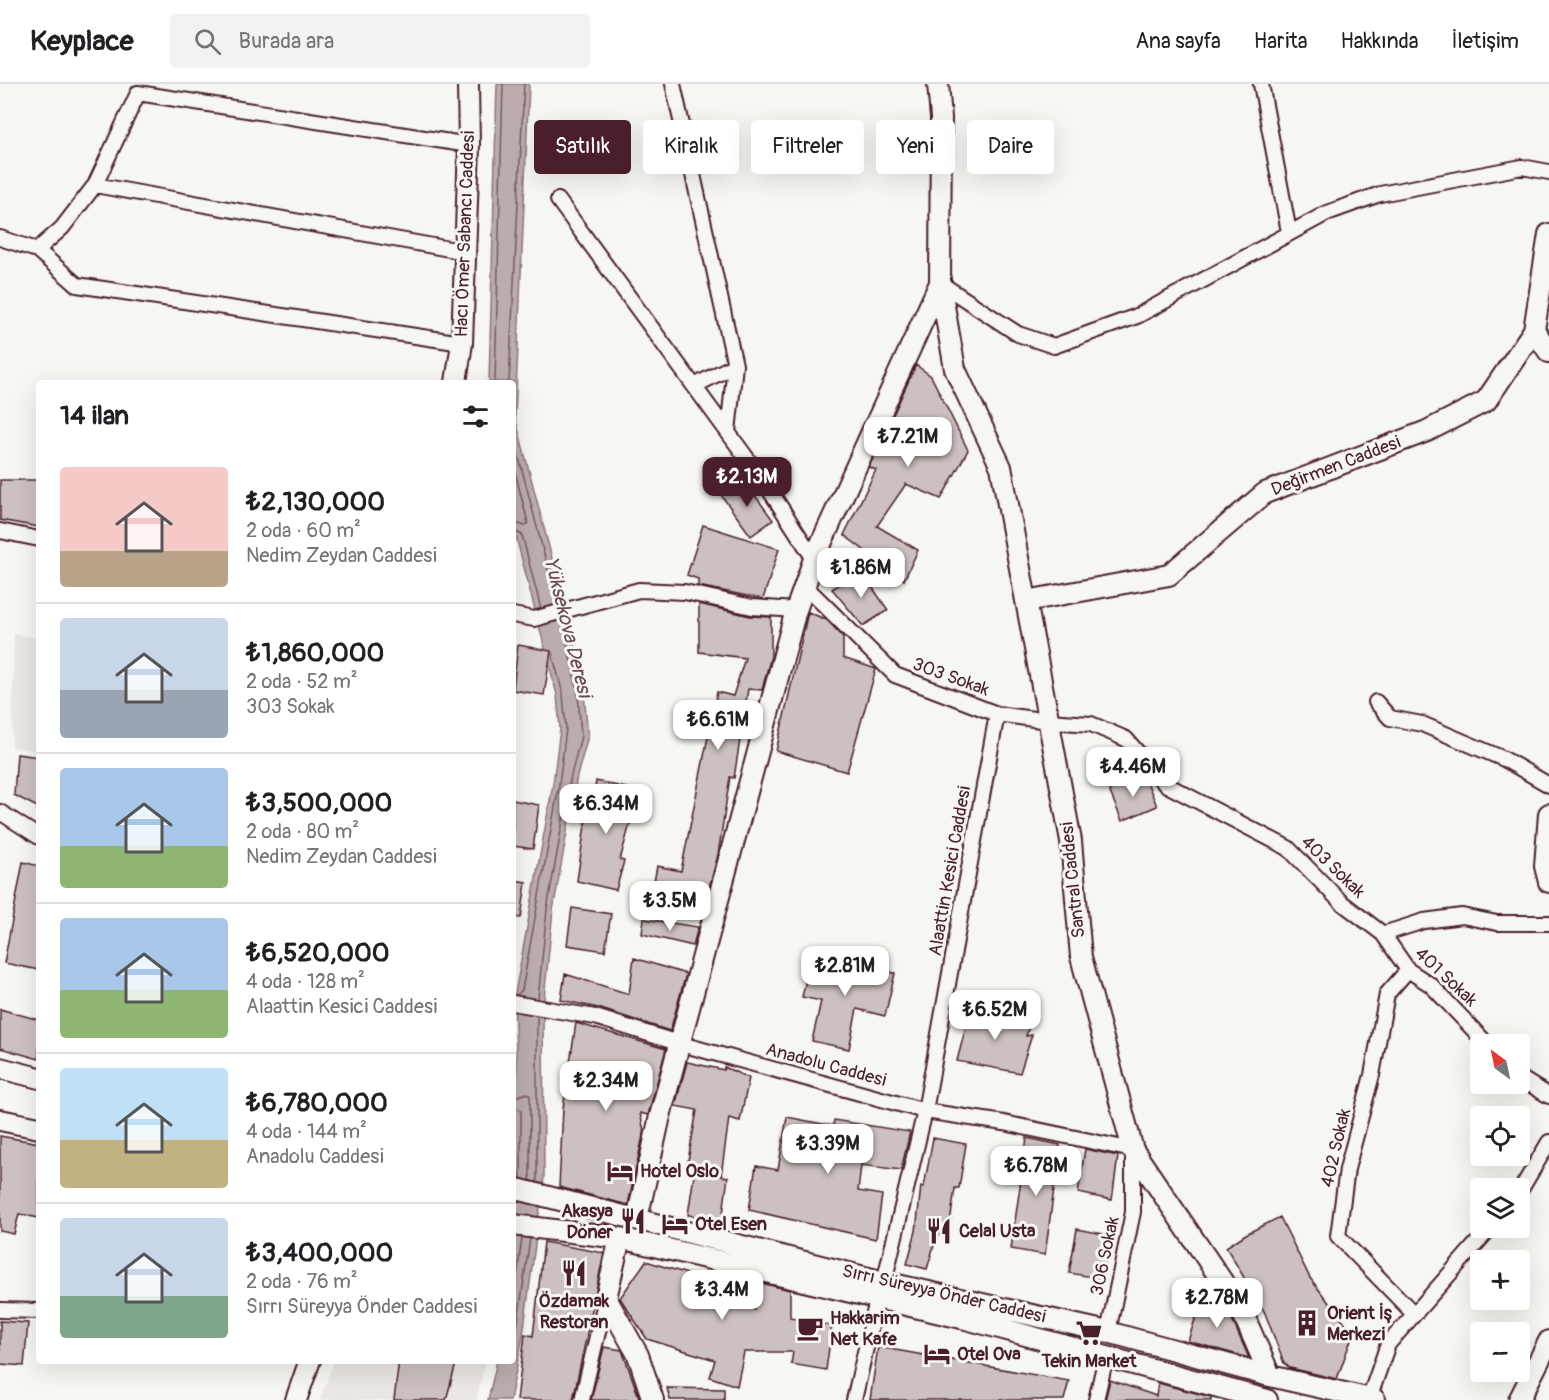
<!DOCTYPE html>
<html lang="tr">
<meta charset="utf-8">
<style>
body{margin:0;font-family:Pangolin,sans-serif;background:#f2f2f2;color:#202124;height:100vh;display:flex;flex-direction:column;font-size:22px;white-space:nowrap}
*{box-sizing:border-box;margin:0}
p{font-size:20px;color:#757577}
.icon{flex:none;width:33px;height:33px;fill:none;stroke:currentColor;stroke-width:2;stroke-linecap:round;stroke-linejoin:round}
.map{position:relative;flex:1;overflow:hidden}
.details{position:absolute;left:36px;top:296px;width:480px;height:984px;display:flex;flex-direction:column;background:#fff;border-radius:6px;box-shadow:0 6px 24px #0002}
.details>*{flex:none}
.guide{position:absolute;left:534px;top:36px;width:570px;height:54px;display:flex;gap:12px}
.needle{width:39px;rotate:327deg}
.controls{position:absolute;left:1470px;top:950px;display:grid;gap:12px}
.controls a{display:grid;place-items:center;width:60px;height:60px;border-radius:6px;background:#fff;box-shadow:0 6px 24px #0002;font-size:30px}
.price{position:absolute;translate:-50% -51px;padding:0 14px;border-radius:12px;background:#fff;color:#222;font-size:20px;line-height:39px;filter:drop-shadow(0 2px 3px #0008)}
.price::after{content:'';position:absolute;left:50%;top:36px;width:18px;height:14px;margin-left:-9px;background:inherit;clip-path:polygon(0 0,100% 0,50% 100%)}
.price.selected{background:#4a1f2b;color:#fff}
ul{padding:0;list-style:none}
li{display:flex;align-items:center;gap:18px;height:150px;padding:0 24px}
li+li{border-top:2px solid #e0e0e0}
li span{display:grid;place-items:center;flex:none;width:168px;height:120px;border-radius:6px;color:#555}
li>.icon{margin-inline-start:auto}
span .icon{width:72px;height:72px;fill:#fffc;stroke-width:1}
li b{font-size:26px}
h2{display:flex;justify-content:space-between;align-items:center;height:72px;padding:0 24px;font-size:26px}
.tag{padding:0 21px;border-radius:6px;background:#fff;box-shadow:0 6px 24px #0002;font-size:21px;line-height:54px}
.tag.selected{background:#4a1f2b;color:#fff}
header{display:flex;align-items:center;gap:36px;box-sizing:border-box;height:84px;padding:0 30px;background:#fff;border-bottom:2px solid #e0e0e0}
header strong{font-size:28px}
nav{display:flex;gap:33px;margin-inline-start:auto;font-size:21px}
.search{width:420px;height:54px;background:#f2f2f2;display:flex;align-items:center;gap:15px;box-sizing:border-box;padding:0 21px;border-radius:6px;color:#757577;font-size:22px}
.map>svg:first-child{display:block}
</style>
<header>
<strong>Keyplace</strong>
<div class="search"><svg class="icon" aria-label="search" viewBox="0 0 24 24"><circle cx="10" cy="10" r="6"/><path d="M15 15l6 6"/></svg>Burada ara</div>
<nav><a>Ana sayfa</a><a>Harita</a><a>Hakkında</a><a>İletişim</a></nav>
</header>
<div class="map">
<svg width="1549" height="1316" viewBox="0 0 1549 1316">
<rect width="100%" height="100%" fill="#f6f6f2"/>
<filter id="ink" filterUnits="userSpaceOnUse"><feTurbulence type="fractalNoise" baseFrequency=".0167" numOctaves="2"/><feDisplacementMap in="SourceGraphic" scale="12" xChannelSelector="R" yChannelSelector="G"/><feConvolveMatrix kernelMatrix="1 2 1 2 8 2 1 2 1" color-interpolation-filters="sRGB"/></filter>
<g filter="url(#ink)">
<path fill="#e9e6e3" d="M14,550L39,554V667L12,663Z
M334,1277H486L476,1316H320Z"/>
<path fill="#bbadae" stroke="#8e747a" stroke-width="1.5" d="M497,0H529L515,333L572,551L584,609L588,652L577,692L553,826L543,925L544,1093L523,1251L510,1316H488L497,1277L513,1276V1035L517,990L514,915L553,700L560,645L557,611L513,441V298H489Z"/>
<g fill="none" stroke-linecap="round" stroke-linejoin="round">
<path stroke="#77585f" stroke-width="1.5" d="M495,298L503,0
M509,298L524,0
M513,351L557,520
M513,380L528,439L525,442L513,438
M513,446L522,451L541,525
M517,911L522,906L559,701L566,645L563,610L552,569
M538,915L547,825L571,691L581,652L578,610L562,536
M537,931V1099
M513,1014L527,1009L530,1012V1097
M513,1023L521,1026V1094
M513,1223L522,1153
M513,1271L530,1154"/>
</g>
<path fill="#ccc1c0" stroke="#4a1f2b" stroke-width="1.5" d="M916,281L931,292L968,366L941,415L906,400L877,442L918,466L904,496L844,451L876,386L869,383Z
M743,395L773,436L751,452L721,411Z
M0,396H39V443L0,436Z
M703,441L779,465L763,515L698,502V495L687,491Z
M861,487L888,526L863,542L832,505Z
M699,520L750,532L771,533V572L762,606L748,605L734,694L730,693L718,771L703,826L651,814L657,782L681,787L717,608L733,612L745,574L699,568Z
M808,528L827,536L843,553V574L876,585L847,688L776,667Z
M518,561L551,567L544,611L513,606Z
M17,670L39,673V724L14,711Z
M1144,691L1157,722L1122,737L1109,706Z
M596,697L639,707L620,776L624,777L616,806L577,797L586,734L591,735Z
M513,716L539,721L533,765L513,762Z
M23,778L39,782V886L4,879Z
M513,796L526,798L521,834L513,833Z
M572,824L611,830L605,867L567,861Z
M644,835L698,843L693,862L642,850Z
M812,871L895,889L885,932L857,925L849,965L812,957L821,917L802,913Z
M634,874L686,890L670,947L598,924L561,916L565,890L629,910Z
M971,923L1030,939L1026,952L1032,951L1020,989L957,977Z
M0,925L39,936V975L0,964Z
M576,939L666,965L648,1031L640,1029L644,1047L628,1121L559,1103L563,1025Z
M687,978L724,986V983L749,994L740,1037L729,1034L721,1092L728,1093L722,1137L688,1131L695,1084L687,1082L697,1026L675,1022Z
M787,1033L833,1042L834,1036L910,1048L901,1086L861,1081L858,1107L882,1111L876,1155L749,1126L756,1082L778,1086Z
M0,1052L39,1059V1134L19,1130L14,1150L0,1147Z
M933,1054L966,1060L959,1104H955L948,1153L937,1151L927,1185L907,1180L916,1147L921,1102L924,1103Z
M1027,1054L1060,1061L1045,1171L1011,1165Z
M1085,1065L1118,1072L1112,1116L1078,1109Z
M1280,1133L1310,1194L1353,1250L1337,1295L1290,1284L1284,1279L1265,1229L1226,1163L1246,1150Z
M1077,1145L1109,1151L1103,1195L1069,1189Z
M544,1158L604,1169L573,1316H517L525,1250L533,1252Z
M646,1177L713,1198L754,1226L757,1198L790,1206V1233L832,1242L826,1286L791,1280L793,1268H744L737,1302L710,1293L715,1276L647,1255L620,1214Z
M1213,1205L1230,1231L1249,1274L1188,1257L1200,1220L1208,1222Z
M0,1237L28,1239L24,1282L0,1280Z
M604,1263L622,1266L640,1316H591Z
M878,1263L918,1270L1069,1297L1064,1316H870Z
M399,1276H457L446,1316H394Z
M1110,1296L1156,1312L1158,1299L1211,1313V1316H1105Z
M667,1304L724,1305V1316H670Z"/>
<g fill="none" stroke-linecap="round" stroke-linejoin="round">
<g stroke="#4a1f2b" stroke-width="18">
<path id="street" d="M673,0L735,281L728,348
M1261,0L1289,148
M95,101L138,9L469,61
M558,116L765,399L814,475
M0,154L37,166L62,144L95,101L466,168
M37,166L77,201L462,259
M940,199L1018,250L1054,262L1137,232L1327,129L1380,110L1522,83L1549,88
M694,302L735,281
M0,447L39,455
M806,503L895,591L997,630L1048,637L1091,640L1126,655L1165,700L1288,764L1341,818L1383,850L1424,837L1462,832L1497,839H1549
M513,531L534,535L639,506L685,508L752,523L796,526
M1376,618L1390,634L1422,640L1504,675L1549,701
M0,728L39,753
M1383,850L1408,886L1431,901L1487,960
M1408,886L1387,910L1372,991L1347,1085L1338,1152L1413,1229
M513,919L595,933L681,960L925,1027L1004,1039L1133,1066V1128L1108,1248
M1520,994L1549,1012
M1520,1107L1549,1058
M884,1198L925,1027L997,630
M0,1226L39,1227
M1369,1315L1388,1260L1491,1143
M582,1316L606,1214
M854,1316L877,1216
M1096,1316L1106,1273"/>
</g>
<g stroke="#4a1f2b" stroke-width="24">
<path id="secondary" d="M938,0L941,34L940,199L955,285L1001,383L1071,757L1081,873L1133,1066L1241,1225L1270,1292
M1534,246L1549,268
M456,298L462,259L469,61L468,0
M1026,517L1169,491L1265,409L1427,347L1486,317L1534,246L1549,150
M1549,730L1545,782L1549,798
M0,984L39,994
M0,1036L39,1044
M513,1104L884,1198L1108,1248L1270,1292L1375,1316
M637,1135L660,1032L796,526L814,475L940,199
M513,1141L620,1154L966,1235L1267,1316
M620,1154L606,1214L638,1271L653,1316
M296,1316L310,1276
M1519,1316L1549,1257"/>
</g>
<use href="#street" stroke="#f6f6f2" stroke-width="14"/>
<use href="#secondary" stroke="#f6f6f2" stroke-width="20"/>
</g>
</g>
<defs>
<g id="hotel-bare" transform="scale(2.07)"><path d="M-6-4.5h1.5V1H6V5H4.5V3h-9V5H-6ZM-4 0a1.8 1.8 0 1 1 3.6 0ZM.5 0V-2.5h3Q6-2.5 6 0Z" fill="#4a1f2b" stroke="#f6f6f2" stroke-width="2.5" paint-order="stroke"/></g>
<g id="restaurant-bare" transform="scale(2.07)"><path d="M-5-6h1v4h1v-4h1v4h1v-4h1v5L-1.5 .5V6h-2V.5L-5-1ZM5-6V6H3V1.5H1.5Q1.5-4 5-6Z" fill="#4a1f2b" stroke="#f6f6f2" stroke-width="2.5" paint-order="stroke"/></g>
<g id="building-bare" transform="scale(2.07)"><path d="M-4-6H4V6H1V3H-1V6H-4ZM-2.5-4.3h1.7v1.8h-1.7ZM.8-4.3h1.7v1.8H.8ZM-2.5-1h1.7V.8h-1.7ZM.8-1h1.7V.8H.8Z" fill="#4a1f2b" stroke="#f6f6f2" stroke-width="2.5" paint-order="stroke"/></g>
<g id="cafe-bare" transform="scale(2.07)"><path d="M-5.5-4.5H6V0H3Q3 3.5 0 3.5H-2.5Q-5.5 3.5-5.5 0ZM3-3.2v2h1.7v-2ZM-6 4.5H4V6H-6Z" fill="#4a1f2b" stroke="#f6f6f2" stroke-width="2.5" paint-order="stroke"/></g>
<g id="supermarket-bare" transform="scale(2.07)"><path d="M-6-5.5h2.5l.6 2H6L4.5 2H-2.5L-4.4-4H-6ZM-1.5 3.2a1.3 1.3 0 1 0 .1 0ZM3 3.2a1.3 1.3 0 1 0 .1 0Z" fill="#4a1f2b" stroke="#f6f6f2" stroke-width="2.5" paint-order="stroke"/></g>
</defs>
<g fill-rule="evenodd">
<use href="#hotel-bare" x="620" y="1087"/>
<use href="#restaurant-bare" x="633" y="1137"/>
<use href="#hotel-bare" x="675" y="1140"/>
<use href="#restaurant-bare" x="939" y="1147"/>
<use href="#restaurant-bare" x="574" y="1189"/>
<use href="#building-bare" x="1307" y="1239"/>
<use href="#cafe-bare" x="810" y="1244"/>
<use href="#supermarket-bare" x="1089" y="1249"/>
<use href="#hotel-bare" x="937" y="1270"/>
</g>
<g text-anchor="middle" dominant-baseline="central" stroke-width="6" stroke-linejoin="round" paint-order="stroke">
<g font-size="18" fill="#4a1f2b" stroke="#f6f6f2">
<text transform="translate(465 150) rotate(-88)">Hacı Ömer Sabancı Caddesi</text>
<text transform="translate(1336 382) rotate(-21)">Değirmen Caddesi</text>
<text transform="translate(951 593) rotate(20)">303 Sokak</text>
<text transform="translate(1333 783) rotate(44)">403 Sokak</text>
<text transform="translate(950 787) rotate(-80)">Alaattin Kesici Caddesi</text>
<text transform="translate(1073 796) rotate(-96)">Santral Caddesi</text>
<text transform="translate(1446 893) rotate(43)">401 Sokak</text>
<text transform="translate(826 981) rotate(15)">Anadolu Caddesi</text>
<text transform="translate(1336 1064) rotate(-77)">402 Sokak</text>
<text transform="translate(1105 1172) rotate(-78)">306 Sokak</text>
<text transform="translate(944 1210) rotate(13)">Sırrı Süreyya Önder Caddesi</text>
</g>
<g font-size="18" font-weight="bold" fill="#4a1f2b" stroke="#f6f6f2" text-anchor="start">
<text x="640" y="1087">Hotel Oslo</text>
<text x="613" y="1127" text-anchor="end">Akasya<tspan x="613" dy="21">Döner</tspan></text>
<text x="695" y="1140">Otel Esen</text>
<text x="959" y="1147">Celal Usta</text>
<text x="574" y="1217" text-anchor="middle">Özdamak<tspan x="574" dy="21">Restoran</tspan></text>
<text x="1327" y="1229">Orient İş<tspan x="1327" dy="21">Merkezi</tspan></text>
<text x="830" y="1234">Hakkarim<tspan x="830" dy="21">Net Kafe</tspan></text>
<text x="957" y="1270">Otel Ova</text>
<text x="1089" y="1277" text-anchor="middle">Tekin Market</text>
</g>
<g font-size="20" font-style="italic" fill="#6c4a52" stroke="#f6f6f2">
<text transform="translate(568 543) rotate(76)">Yüksekova Deresi</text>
</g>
</g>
</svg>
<div class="controls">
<a><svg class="needle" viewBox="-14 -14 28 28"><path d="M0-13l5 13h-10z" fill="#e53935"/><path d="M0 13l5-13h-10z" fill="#757577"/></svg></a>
<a><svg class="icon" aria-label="locate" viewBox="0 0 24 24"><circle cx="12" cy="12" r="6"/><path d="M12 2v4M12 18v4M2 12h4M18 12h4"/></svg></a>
<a><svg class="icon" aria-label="layers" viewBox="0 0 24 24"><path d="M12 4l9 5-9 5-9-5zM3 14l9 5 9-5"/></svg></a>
<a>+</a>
<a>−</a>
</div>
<b class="price" style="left:908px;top:384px">₺7.21M</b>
<b class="price selected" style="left:747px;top:424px">₺2.13M</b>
<b class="price" style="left:861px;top:515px">₺1.86M</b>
<b class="price" style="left:718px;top:667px">₺6.61M</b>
<b class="price" style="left:1133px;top:714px">₺4.46M</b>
<b class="price" style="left:606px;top:751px">₺6.34M</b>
<b class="price" style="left:670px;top:848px">₺3.5M</b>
<b class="price" style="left:845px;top:913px">₺2.81M</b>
<b class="price" style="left:995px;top:957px">₺6.52M</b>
<b class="price" style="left:606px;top:1028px">₺2.34M</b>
<b class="price" style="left:828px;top:1091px">₺3.39M</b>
<b class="price" style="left:1036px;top:1113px">₺6.78M</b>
<b class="price" style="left:722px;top:1237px">₺3.4M</b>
<b class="price" style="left:1217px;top:1245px">₺2.78M</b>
<div class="guide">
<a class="tag selected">Satılık</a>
<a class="tag">Kiralık</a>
<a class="tag">Filtreler</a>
<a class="tag">Yeni</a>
<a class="tag">Daire</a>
</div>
<section class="details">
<h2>14 ilan<svg class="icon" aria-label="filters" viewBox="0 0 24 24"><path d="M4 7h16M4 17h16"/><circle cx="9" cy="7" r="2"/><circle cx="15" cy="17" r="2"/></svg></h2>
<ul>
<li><span style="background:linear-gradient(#f6c9c9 70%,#b9a48a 0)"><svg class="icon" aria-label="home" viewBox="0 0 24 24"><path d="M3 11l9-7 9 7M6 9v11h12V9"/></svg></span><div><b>₺2,130,000</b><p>2 oda · 60 m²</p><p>Nedim Zeydan Caddesi</p></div></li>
<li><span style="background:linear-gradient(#c9d6e8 60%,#9aa5b1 0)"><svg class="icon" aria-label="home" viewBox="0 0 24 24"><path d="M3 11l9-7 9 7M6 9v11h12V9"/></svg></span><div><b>₺1,860,000</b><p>2 oda · 52 m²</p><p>303 Sokak</p></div></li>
<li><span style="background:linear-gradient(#a9c7e8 65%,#8fb573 0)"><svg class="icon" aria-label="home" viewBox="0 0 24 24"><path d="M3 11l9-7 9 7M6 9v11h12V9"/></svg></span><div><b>₺3,500,000</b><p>2 oda · 80 m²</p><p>Nedim Zeydan Caddesi</p></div></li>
<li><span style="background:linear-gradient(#a9c7e8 60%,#8fb573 0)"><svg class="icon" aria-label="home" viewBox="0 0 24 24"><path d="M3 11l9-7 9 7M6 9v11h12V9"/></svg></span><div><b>₺6,520,000</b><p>4 oda · 128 m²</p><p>Alaattin Kesici Caddesi</p></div></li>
<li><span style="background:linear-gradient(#bfe0f5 60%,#c2b280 0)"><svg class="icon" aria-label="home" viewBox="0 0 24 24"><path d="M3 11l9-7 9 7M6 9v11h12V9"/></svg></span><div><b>₺6,780,000</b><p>4 oda · 144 m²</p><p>Anadolu Caddesi</p></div></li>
<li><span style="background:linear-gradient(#c9d6e8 65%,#7fa58c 0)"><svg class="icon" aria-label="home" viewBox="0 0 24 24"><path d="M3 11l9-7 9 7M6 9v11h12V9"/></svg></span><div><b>₺3,400,000</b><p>2 oda · 76 m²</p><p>Sırrı Süreyya Önder Caddesi</p></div></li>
</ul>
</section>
</div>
